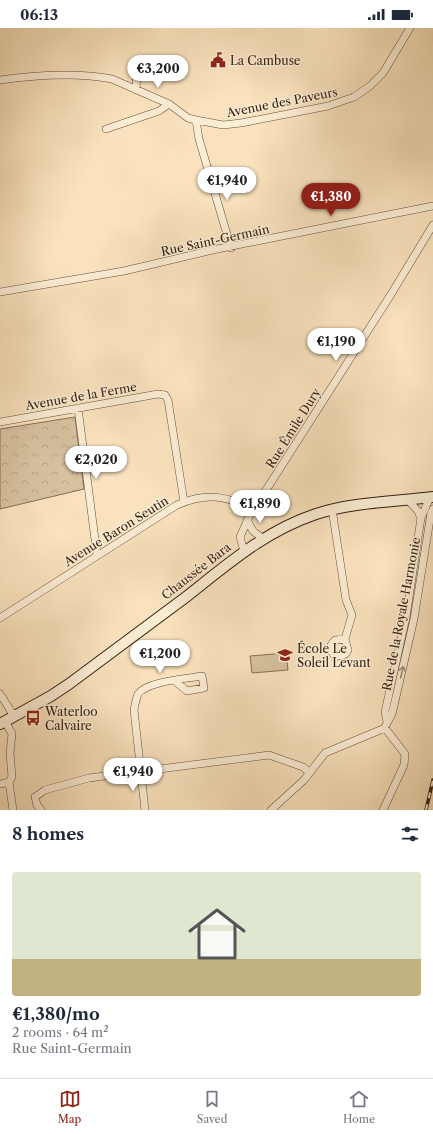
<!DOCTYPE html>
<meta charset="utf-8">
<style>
body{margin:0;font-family:"Libre Caslon Text",serif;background:#f2f2f3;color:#1f2937;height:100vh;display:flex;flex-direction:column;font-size:15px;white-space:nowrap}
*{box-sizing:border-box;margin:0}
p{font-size:13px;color:#747a83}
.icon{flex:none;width:22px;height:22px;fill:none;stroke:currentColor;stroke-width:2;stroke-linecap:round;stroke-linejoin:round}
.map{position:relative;height:782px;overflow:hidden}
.drawer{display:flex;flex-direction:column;background:#fff;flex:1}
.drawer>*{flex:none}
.price{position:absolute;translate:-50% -34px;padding:0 9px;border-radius:14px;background:#fff;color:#222;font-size:13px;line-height:26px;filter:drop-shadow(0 1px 2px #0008)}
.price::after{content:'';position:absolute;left:50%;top:24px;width:12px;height:9px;margin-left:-6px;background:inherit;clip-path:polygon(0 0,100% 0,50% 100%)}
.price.selected{background:#8f2418;color:#fff}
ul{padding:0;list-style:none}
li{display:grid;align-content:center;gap:8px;height:212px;padding:0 12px}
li+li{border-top:1px solid #e0e1e3}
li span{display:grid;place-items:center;height:124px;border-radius:4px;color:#555}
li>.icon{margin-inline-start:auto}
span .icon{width:72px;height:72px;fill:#fffc;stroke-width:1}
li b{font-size:17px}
h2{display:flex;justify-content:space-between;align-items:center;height:48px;padding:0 12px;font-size:17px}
.status{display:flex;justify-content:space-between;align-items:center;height:28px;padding:0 20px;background:#fff;direction:ltr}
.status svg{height:11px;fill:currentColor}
.menu{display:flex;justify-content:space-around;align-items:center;height:56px;border-top:1px solid #e0e1e3;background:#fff;font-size:11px;color:#747a83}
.menu a{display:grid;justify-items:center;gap:2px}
.menu .selected{color:#8f2418}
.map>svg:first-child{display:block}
</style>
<div class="status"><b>06:13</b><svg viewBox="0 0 49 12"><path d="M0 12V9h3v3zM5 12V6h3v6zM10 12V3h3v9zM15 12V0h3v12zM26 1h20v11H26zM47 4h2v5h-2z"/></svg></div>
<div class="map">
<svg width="433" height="782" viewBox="0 0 433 782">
<defs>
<pattern id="park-crowns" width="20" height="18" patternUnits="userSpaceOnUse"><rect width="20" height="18" fill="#d7c19f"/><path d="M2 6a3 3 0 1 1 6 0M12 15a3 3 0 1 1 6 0" fill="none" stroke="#b9a588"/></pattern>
</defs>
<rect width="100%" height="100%" fill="#f9e2bd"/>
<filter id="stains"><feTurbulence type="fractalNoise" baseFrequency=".005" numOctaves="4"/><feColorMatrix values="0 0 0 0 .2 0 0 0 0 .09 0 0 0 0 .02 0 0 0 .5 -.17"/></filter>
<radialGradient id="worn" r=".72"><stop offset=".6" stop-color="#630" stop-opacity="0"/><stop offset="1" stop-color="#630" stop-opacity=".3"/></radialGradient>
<path fill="#d7c19f" stroke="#857057" d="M286,625L288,642L252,645L250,628Z"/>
<path fill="url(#park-crowns)" stroke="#857057" d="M75,389L84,461L0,481V401Z"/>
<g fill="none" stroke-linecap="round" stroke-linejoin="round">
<g stroke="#644f3a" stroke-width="8">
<path id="minor" d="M0,52C36,47 76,44 112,51L169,76L188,90L196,92L223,97L241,95L328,78L354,69L370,58L383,45L410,0
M136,62L137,42
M196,92L199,111L231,220
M106,101L159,83L169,76
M0,264L124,243L217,221L433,178
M78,380L97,527
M0,394L158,366L165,367L168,372L184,474
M332,481L346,572L352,587L345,611L335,612L331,617V623L335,628C342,629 346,628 348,622L345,611
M421,490L430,469
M247,492L253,503L262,510
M244,523L240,509L253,480L268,459L390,268L433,197
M0,590L177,477C206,464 225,468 253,480
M0,666L14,688
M5,693L12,706L10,725L12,749L9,754L13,782
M387,694L385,684L406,589L421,490L418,483L408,472
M386,697L392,686L414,591L431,485L433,481
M0,756L9,754
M35,769L45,762L89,750L269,727L303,739L310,745
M35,769L37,777L41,782
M145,782L134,682C135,677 136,671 138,666C147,653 186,651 202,648L204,660L187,663L175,653
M271,782L304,752L325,725L385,700L405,726L404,737L383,782"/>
</g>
<g stroke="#331e0f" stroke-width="12">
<path id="secondary" d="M0,696L51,668L69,656C108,627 147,598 186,569C228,536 265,503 316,486C353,474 394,474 433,469"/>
</g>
<use href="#minor" stroke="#fbecd4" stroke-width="7"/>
<use href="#secondary" stroke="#fbecd4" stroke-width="10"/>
<g stroke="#331e0f" stroke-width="3.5">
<path id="rail" d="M426,782L433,752"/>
</g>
<use href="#rail" stroke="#fbecd4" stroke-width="2" stroke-dasharray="6" stroke-linecap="butt"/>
</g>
<defs><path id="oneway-shaft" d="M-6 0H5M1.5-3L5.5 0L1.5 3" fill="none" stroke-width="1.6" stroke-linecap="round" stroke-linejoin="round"/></defs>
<use stroke="#a18f7b" href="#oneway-shaft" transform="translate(402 644) rotate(-77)"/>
<defs>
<g id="civic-bare" transform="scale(1.2)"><path d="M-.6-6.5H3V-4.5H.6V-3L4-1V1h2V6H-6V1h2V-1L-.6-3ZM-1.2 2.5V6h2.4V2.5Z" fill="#8f2418" stroke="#fbecd4" stroke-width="2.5" paint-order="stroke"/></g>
<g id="school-bare" transform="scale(1.2)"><path d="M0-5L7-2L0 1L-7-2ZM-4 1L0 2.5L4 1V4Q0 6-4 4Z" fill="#8f2418" stroke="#fbecd4" stroke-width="2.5" paint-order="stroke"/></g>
<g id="bus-bare" transform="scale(1.2)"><path d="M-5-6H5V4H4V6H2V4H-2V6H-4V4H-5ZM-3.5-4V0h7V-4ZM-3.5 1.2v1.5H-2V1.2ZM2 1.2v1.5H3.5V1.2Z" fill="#8f2418" stroke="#fbecd4" stroke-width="2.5" paint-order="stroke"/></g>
</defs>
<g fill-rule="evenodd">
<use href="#civic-bare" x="218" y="32"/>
<use href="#school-bare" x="285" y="627"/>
<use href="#bus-bare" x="33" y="690"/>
</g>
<g text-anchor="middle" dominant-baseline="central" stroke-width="3" stroke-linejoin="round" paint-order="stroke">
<g font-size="12" fill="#331e0f" stroke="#fbecd4" text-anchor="start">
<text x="230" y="32">La Cambuse</text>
<text x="297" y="620">École Le<tspan x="297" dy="14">Soleil Levant</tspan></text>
<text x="45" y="683">Waterloo<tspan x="45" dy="14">Calvaire</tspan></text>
</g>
<g font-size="12" fill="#331e0f" stroke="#fbecd4">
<text transform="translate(282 74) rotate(-11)">Avenue des Paveurs</text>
<text transform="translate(215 212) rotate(-12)">Rue Saint-Germain</text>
<text transform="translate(81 368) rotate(-10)">Avenue de la Ferme</text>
<text transform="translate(293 400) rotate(-58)">Rue Émile Dury</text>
<text transform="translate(116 503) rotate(-32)">Avenue Baron Seutin</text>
<text transform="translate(196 543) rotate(-38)">Chaussée Bara</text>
<text transform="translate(401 586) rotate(-79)">Rue de la Royale Harmonie</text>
</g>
</g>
<rect width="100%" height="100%" filter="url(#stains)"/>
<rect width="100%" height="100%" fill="url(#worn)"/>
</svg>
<b class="price" style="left:158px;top:61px">€3,200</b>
<b class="price" style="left:227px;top:173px">€1,940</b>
<b class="price selected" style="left:331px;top:189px">€1,380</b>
<b class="price" style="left:336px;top:334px">€1,190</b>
<b class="price" style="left:96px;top:452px">€2,020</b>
<b class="price" style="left:260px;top:496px">€1,890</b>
<b class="price" style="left:160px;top:646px">€1,200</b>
<b class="price" style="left:133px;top:764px">€1,940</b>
</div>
<section class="drawer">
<h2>8 homes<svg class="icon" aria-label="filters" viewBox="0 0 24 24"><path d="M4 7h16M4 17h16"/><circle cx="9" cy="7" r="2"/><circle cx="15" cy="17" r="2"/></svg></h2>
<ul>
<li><span style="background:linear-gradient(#dfe7d0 70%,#c2b280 0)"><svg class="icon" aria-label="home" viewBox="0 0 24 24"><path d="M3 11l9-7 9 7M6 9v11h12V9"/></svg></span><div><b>€1,380/mo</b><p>2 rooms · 64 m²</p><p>Rue Saint-Germain</p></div></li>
</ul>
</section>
<nav class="menu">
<a class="selected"><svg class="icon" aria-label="map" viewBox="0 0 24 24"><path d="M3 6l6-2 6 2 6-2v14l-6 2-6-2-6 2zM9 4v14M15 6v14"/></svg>Map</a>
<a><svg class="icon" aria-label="saved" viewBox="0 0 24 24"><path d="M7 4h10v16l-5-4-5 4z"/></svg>Saved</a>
<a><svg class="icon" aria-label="home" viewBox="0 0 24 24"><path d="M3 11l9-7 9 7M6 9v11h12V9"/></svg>Home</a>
</nav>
